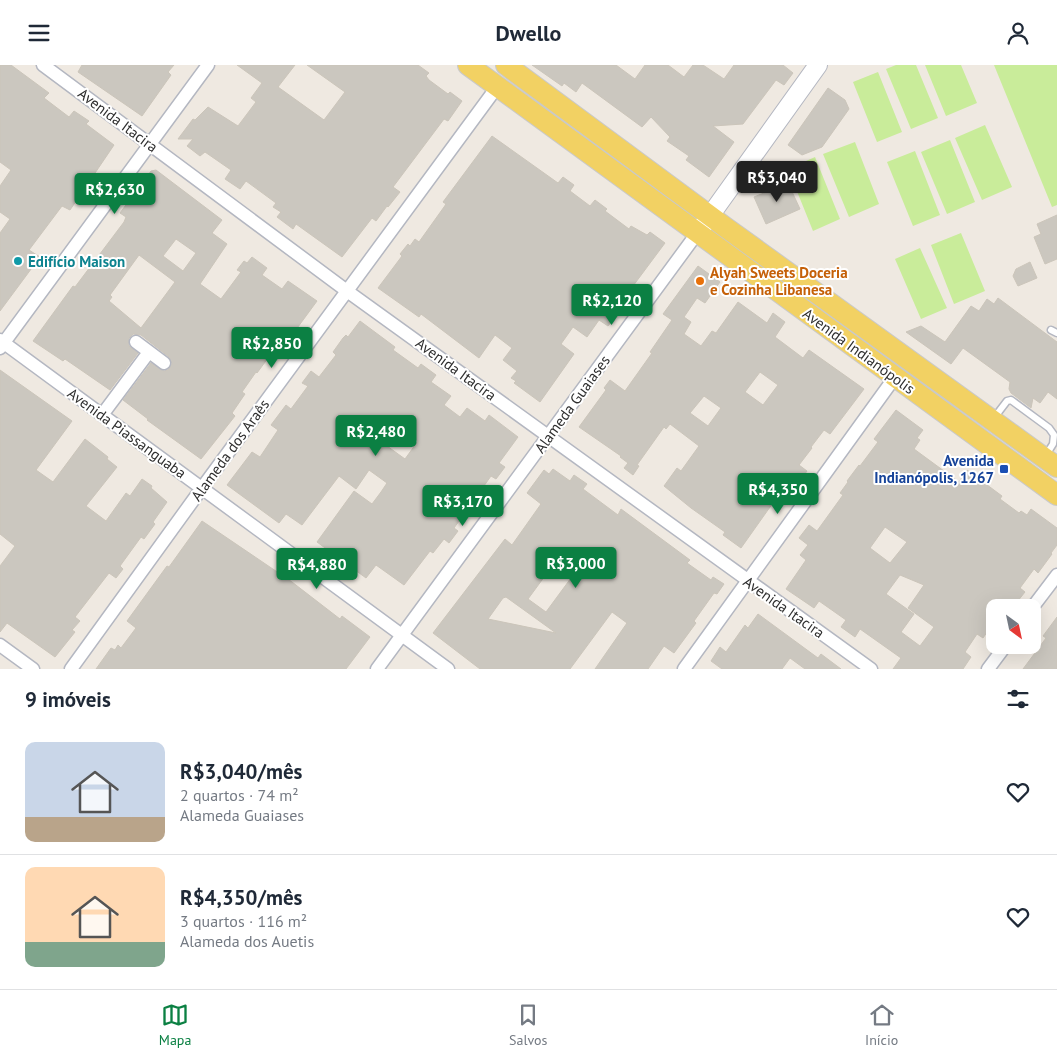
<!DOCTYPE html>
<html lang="pt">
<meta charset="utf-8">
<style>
body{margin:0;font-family:"PT Sans",sans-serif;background:#f6f6f7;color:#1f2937;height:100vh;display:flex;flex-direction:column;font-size:19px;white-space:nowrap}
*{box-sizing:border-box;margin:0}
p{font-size:16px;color:#747a83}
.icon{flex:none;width:28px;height:28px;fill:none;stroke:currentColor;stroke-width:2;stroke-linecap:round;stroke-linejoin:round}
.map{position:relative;height:604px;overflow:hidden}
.drawer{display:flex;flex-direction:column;background:#fff;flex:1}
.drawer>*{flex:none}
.needle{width:32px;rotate:147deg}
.tools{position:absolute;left:986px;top:534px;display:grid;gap:10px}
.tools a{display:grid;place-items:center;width:55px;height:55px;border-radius:10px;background:#fff;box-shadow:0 5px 20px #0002;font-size:25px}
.price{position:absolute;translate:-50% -42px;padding:0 11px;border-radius:5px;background:#0b8043;color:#fff;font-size:16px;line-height:32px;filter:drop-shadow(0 1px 2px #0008)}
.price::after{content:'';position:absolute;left:50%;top:30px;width:15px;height:11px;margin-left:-8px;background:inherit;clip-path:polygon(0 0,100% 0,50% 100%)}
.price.active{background:#222;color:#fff}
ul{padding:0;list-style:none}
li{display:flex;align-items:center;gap:15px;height:125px;padding:0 25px}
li+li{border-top:1px solid #e0e1e3}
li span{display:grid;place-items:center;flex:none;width:140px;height:100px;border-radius:10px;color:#555}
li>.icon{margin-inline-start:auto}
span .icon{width:60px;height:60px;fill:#fffc;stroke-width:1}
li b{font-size:21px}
h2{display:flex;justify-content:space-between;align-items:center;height:60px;padding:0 25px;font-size:21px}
header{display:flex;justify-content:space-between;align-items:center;height:65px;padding:0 25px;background:#fff;font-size:22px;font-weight:700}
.tab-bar{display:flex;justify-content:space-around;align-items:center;height:70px;border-top:1px solid #e0e1e3;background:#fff;font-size:14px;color:#747a83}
.tab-bar a{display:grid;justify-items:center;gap:2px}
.tab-bar .active{color:#0b8043}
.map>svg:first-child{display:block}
</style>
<header><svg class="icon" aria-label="menu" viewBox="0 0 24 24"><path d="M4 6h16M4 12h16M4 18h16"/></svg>Dwello<svg class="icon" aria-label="person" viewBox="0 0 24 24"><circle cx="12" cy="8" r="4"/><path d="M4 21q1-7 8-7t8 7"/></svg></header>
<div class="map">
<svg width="1057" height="604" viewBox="0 0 1057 604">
<rect width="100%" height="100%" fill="#efe9e1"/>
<path fill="#c9ec9a" d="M896,0H916L938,53L911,64L886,4Z
M925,0H961L977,38L946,51Z
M994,0H1057V140L1052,142Z
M878,7L902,67L877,77L853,17Z
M985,60L1012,122L982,135L955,73Z
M950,75L975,137L947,149L921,87Z
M855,77L879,139L849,152L823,89Z
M915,86L940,150L913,161L887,97Z
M815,92L840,154L813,166L788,104Z
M961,168L985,226L954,239L931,180Z
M920,183L947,243L921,254L895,194Z"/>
<path fill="#cbc7bf" stroke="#cbc5ba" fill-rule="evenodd" d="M0,0H11L49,28L44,33L69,52L74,46L89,56L86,59L114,80L70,145L62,141L29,185L40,192L0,246V168L10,154L0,147V121L11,105L0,97Z
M82,0H174L168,7L171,10L142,51L78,7Z
M237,0H295L278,22L324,55L345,27L307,0H418L429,8L426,11L429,15L448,29L450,27L462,36L448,56L444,54L393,122L400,127L388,142L387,141L376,156L372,153L342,192L296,159L293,164L277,152L281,147L273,142L276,138L246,116L240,124L225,114L231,105L205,87L200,91L187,81L193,74H178L193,54L195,55L208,42L238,61L256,37L251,33L262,18Z
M532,0H616L635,14L645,0H668L684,12L693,0H703L724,14L734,0H783L793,8L784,20L776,15L743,59L713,61L734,77L709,112L686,95L689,91L667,76L670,72L651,52L642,62L582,18L576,27L564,18L562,21Z
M828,23L845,35L849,44L822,82L802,90L788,80Z
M492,71L558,118L563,112L574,120L570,126L590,141L595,135L607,144L605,146L629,164L631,161L647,170L650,167L665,178L633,221L630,220L610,248L615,252L608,261L599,255L587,272L573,262L561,279L574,289L540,337L514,318L516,316L511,313L517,306L503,295L512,283L495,270L479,293L421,249L419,252L378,223L402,191L400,189L408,179L410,181L415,174L419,177L444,142L446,139L443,137Z
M156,105L222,155L212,168L227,179L200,219L221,234L241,207L237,205L244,196L247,198L252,192L267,203L262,210L282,224L288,216L317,236L273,296L268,293L257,308L256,307L242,327L245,329L232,348L235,351L201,394L147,355L148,354L123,335L151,298L164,306L168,305L172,299L169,292L141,270L133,269L129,273V281L138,288L110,325L65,294L63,296L33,276L73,221L75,222L124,157L126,152L120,148L151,106ZM176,174L196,188L183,206L163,191ZM139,190L175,217L141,263L109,236L112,232L110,230Z
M788,118L800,144L766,159L754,132Z
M1057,150V194L1045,199L1034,172L1041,169L1037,159Z
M1030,197L1037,213L1018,221L1013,211L1016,204Z
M698,201L720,217L705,238L697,233L684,252L691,257L684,269L701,281L712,266L716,268L738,237L767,258L773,248L785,257L775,272L803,293L809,285L864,324L830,369L824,365L811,382L812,383L799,400L807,406L782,440L775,435L741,483L723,470L725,467L691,443L664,421L677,403L681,406L699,381L670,359L666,364L664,362L637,400L639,401L633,410L624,403L628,398L620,392L621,391L579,362L606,325L604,323L610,315L625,326L652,288L650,287L672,255L663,249ZM760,307L778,320L763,340L745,327ZM704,331L721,343L708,361L690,348Z
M998,233L1057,277V334L1048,327L1040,338L1033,333L1031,343L1011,328L1009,324L1010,317L963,283L951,299L906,267L921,261L945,277L971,241L979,246L987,234L994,239Z
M360,256L395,282L393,285L418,303L421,299L436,310L431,317L451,331L444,340L460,352L467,343L485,356L489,350L518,372L499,398L505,402L496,414L491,411L454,463L458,466L449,478L444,474L433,488L430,486L404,520L376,500L366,513L317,477L354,426L372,439L381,427L387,418L369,405L356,424L339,411L302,460L286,449L279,458L227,420L252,387L260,392L278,365L271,360L286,340L291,344L308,321L302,318L311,306L319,312L336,290L333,287L343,273L346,270L348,272ZM399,363L418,376L405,394L387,381Z
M0,305L72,356L36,405L53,417L85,374L108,392L107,394L117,402L86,441L106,456L126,428L130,431L142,414L152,421L151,423L167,437L153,457L155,459L144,474L141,472L120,501L123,504L116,513L109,508L75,552L80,556L72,565L75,567L55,592L7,558L0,567V501L15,481L0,469Z
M896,345L923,365L917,373L920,375L914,384L959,417L967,405L1002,431L1000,434L1019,448L1021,446L1027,450L1031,444L1057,463V480L1051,488L1052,489L1038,508L1034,504L1020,523L1025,527L1013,542H995L987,556L992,560L983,573L977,569L965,587L971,592L963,604H893L901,593L860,564L855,572L841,562L846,555L819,536L814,543L786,524L806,495L800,490L808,480L799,473L809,460L817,466L843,430L840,428L848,417L847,416L859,400L860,401L878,377L874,374ZM885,462L907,477L890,498L870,483ZM900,510L924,520L908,543L934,562L920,581L901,567L914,549L886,529Z
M553,404L570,416L574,410L587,419L583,424L618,450L621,444L690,495L687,498L711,515L713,512L724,519L717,529L714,528L694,556L696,558L674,588L664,581L648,604H595L627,558L612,547L570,604H480L433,568L505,474L512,480L541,439L527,428L544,405L549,409ZM553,500L571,513L546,547L528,534ZM506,532L556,568L488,554L503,533Z
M202,456L292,517L340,554L342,551L370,572L346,604H96L111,583L115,585L118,580L121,583L136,563L127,556L167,501L169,502Z
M758,549L818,593L821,589L841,604H805L790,593L782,604H722L711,596L720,582L726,587L745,560L748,563Z
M1057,552V604H1023L1046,573L1043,571Z"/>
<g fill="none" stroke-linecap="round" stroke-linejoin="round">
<g stroke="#b4b7c1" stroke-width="9">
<path id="lane" d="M1051,265L1057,268
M994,353L1007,336L1011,335L1049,363L1054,370L1053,379L1046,390"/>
</g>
<g stroke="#b4b7c1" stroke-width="15">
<path id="street" d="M43,0L347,226L871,604
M0,275L448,604
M136,277L164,298
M0,283L208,0
M102,350L149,287
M1032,543L1057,510
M0,580L33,604
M71,604L202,423L497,22
M377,604L698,167
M684,604L895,312
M988,604L1006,580"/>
</g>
<g stroke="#b4b7c1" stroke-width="20">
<path id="secondary" d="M702,162L818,0"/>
</g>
<g stroke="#c9c9c9" stroke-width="22">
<path id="primary" d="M468,0L1057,430
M506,0L725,162L1057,402"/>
</g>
<use href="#lane" stroke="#fff" stroke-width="6"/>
<use href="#street" stroke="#fff" stroke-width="12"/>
<use href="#secondary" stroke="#fff" stroke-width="18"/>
<use href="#primary" stroke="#f2d163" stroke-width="20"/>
</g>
<circle fill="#0f9aa8" stroke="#fff" stroke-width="2" cx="18" cy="196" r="5"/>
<circle fill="#e8710a" stroke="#fff" stroke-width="2" cx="700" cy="216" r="5"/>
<rect fill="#1a4fb4" stroke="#fff" stroke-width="2" x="999" y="399" width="10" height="10" rx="2.5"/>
<g text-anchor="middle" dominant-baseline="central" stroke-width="4" stroke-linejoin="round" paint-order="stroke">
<g font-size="15" fill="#2e2e2e" stroke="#fff">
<text transform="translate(118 55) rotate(37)">Avenida Itacira</text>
<text transform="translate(859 286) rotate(36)">Avenida Indianópolis</text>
<text transform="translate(456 304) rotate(36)">Avenida Itacira</text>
<text transform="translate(572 339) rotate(-54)">Alameda Guaiases</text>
<text transform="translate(127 368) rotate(36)">Avenida Piassanguaba</text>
<text transform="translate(230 385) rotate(-54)">Alameda dos Araês</text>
<text transform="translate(784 542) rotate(35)">Avenida Itacira</text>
</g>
<g font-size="15" font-weight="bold" fill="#0d838f" stroke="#fff" text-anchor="start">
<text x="28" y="196">Edifício Maison</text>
</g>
<g font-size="15" font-weight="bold" fill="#c56008" stroke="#fff" text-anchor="start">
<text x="710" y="207">Alyah Sweets Doceria<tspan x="710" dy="17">e Cozinha Libanesa</tspan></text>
</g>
<g font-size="15" font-weight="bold" fill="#164399" stroke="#fff" text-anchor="end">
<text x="994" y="395">Avenida<tspan x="994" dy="17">Indianópolis, 1267</tspan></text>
</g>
</g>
</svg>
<div class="tools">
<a><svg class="needle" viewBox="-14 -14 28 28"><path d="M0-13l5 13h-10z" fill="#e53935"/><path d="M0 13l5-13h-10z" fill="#747a83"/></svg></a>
</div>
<b class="price active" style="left:777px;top:138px">R$3,040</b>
<b class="price" style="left:115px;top:150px">R$2,630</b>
<b class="price" style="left:612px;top:261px">R$2,120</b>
<b class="price" style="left:272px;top:304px">R$2,850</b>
<b class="price" style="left:376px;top:392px">R$2,480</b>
<b class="price" style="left:778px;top:450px">R$4,350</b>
<b class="price" style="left:463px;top:462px">R$3,170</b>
<b class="price" style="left:576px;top:524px">R$3,000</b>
<b class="price" style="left:317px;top:525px">R$4,880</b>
</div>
<section class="drawer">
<h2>9 imóveis<svg class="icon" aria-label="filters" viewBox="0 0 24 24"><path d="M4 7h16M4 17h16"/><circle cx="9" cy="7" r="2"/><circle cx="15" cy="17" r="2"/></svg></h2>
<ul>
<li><span style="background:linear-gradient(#c9d6e8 75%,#b9a48a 0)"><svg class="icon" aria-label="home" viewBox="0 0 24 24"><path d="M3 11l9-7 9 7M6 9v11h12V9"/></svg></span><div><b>R$3,040/mês</b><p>2 quartos · 74 m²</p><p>Alameda Guaiases</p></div><svg class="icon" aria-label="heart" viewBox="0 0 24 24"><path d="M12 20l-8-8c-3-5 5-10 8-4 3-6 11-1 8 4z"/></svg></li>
<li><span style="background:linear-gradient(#ffd9b3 75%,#7fa58c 0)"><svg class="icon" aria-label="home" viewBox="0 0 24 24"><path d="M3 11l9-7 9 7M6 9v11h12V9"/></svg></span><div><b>R$4,350/mês</b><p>3 quartos · 116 m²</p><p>Alameda dos Auetis</p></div><svg class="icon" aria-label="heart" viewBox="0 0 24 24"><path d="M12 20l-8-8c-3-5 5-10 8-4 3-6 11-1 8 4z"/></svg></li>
</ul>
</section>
<nav class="tab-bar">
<a class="active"><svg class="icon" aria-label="map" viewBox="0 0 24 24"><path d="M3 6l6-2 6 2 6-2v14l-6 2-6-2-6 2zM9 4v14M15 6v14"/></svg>Mapa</a>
<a><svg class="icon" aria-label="saved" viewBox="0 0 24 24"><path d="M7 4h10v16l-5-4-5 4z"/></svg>Salvos</a>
<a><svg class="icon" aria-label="home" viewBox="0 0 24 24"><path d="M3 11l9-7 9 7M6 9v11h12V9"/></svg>Início</a>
</nav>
